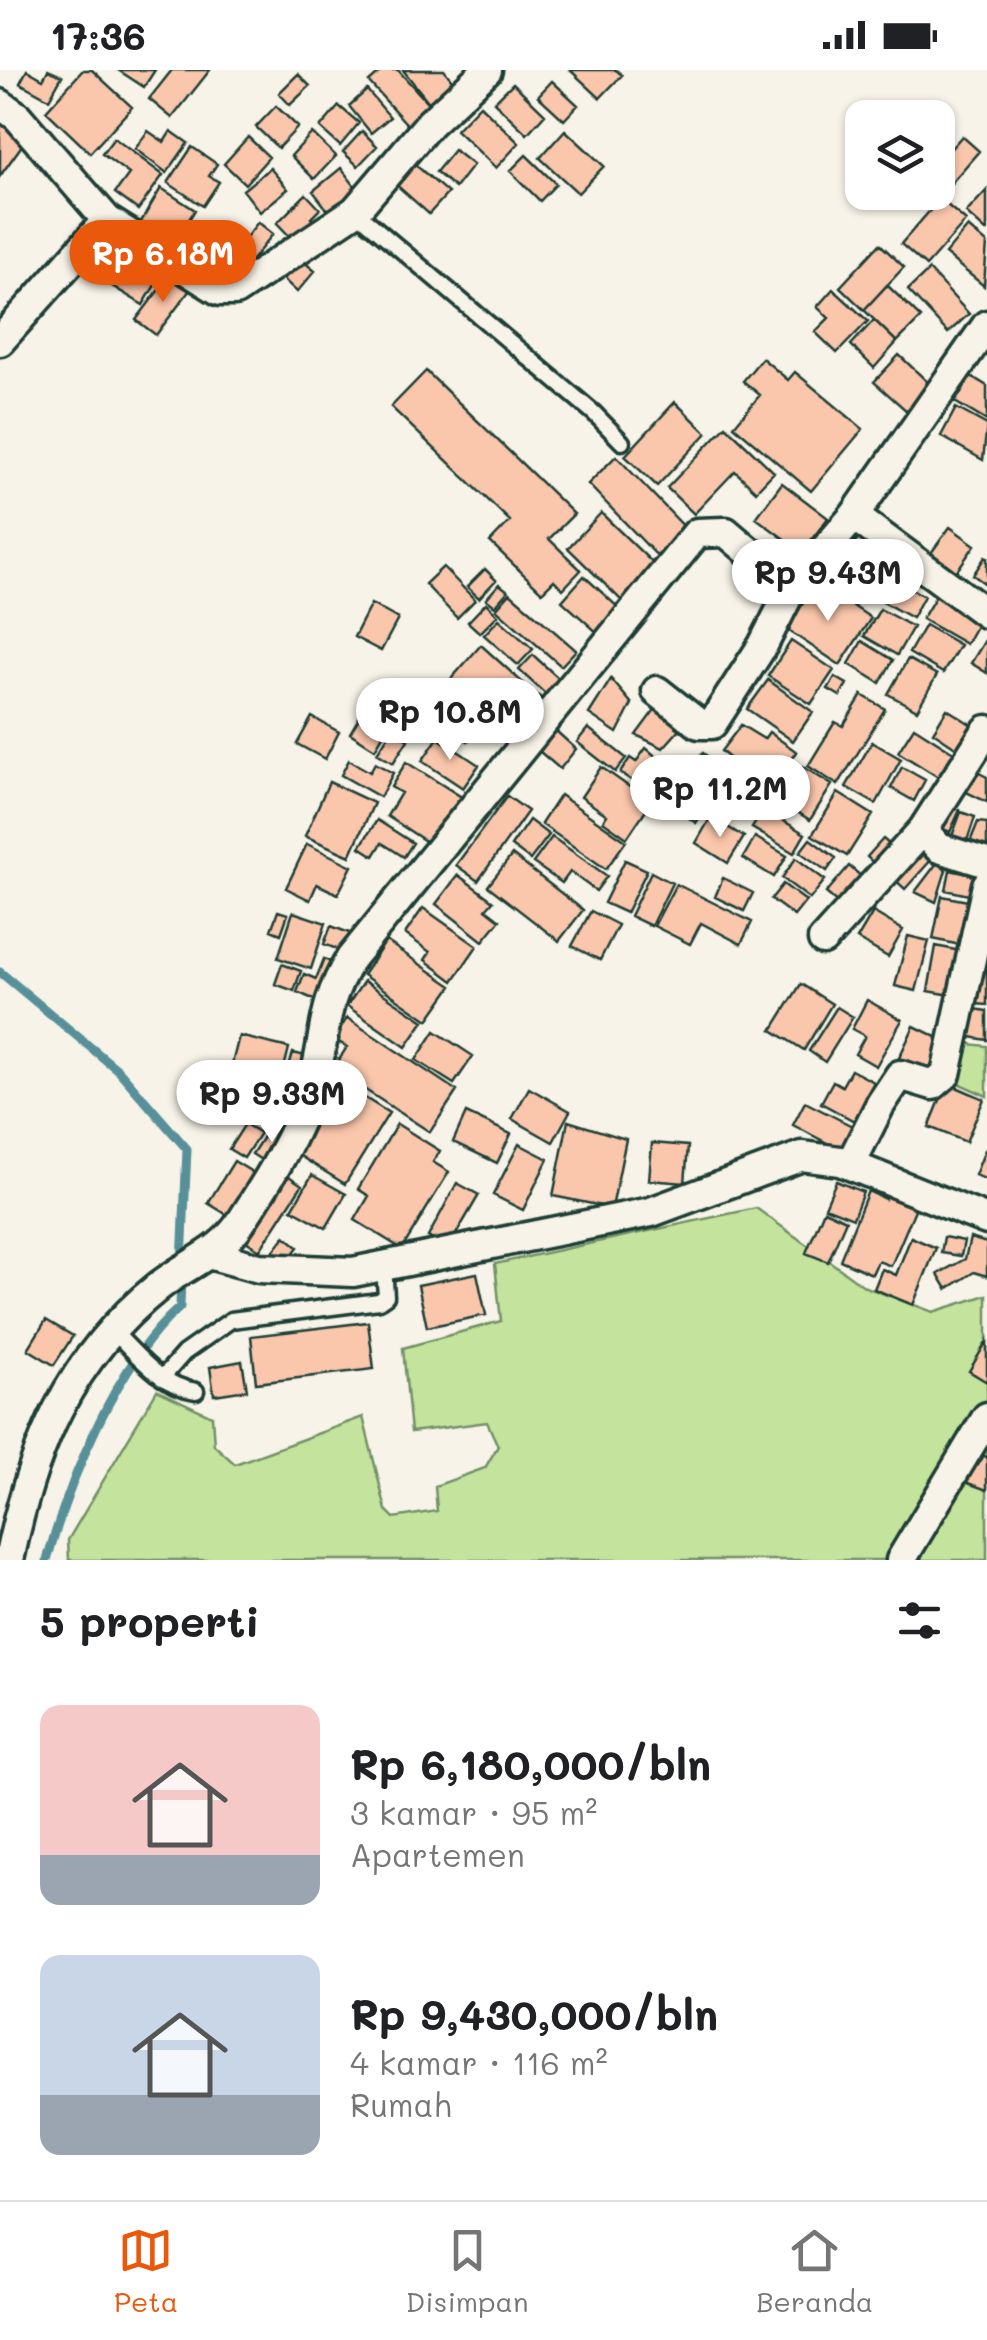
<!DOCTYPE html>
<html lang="id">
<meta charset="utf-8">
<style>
body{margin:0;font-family:Mali,sans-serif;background:#f2f2f2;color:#202124;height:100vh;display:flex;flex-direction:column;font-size:38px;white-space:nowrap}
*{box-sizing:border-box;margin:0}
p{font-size:32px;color:#757577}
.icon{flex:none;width:55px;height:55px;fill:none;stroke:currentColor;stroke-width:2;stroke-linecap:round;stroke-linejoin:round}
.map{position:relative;height:1490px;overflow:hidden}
.drawer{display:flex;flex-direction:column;background:#fff;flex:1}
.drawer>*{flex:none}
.controls{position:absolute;left:845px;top:30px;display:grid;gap:20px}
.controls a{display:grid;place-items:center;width:110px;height:110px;border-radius:20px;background:#fff;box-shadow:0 2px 8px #0004;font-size:50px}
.price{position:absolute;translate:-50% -85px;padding:0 22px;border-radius:35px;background:#fff;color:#222;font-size:32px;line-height:65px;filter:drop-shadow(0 2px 5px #0008)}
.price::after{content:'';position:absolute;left:50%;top:60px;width:30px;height:22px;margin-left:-15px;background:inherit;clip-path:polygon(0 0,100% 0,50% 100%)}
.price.selected{background:#ea580c;color:#fff}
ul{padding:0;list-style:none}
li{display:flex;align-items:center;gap:30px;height:250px;padding:0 40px}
li span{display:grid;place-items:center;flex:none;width:280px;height:200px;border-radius:20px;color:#555}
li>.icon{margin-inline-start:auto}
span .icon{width:120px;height:120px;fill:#fffc;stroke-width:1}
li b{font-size:42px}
h2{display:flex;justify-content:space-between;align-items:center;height:120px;padding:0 40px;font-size:42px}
.status{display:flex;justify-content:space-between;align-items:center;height:70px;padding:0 50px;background:#fff;direction:ltr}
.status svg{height:28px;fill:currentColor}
.tab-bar{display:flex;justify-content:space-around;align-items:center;height:140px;border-top:2px solid #e0e0e0;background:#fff;font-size:28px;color:#757577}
.tab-bar a{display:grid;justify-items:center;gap:5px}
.tab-bar .selected{color:#ea580c}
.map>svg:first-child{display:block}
</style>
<div class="status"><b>17:36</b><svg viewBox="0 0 49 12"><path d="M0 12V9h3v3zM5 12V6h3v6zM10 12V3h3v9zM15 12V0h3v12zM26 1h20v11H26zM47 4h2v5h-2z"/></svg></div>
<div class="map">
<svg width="987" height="1490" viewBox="0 0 987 1490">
<rect width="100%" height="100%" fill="#f7f3e8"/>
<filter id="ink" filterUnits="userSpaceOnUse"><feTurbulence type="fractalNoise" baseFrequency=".01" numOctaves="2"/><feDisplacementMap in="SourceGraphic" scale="20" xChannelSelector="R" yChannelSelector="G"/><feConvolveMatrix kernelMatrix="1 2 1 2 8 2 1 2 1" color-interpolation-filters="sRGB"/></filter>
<g filter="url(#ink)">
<path fill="#c4e49d" stroke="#729068" stroke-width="2.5" d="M969,974L987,976V1026L960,1014Z
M756,1138L865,1217L933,1242L987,1225V1490H69L68,1470L157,1320L212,1346L214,1375L235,1394L363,1347L386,1440L394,1448L437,1441L435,1416L485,1398L498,1376L487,1352L411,1362L403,1278L501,1251L495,1194Z"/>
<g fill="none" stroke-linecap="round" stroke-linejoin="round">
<path stroke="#58909a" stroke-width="9" d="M0,902L119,1001L187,1079L182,1193
M47,1490C70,1409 116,1293 180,1237L181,1208"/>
</g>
<path fill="#fbc7ac" stroke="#1f3d34" stroke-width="2.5" d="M27,0L43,9L48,0L62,6L49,29L20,13Z
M83,0H92L132,37L90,83L46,41Z
M118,0H155L144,17Z
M172,0H210L172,48L149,29Z
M383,0H398L434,40L412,60L369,12Z
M403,0H444L456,15L431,35Z
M570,0H616L622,5L600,28Z
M298,4L310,16L290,35L279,23Z
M552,11L578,35L564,50L538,26Z
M513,13L545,44L527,64L494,32Z
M367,20L390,47L371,63L349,36Z
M480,35L519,73L496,98L456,60Z
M276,36L298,57L278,78L256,57Z
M339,36L359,53L340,76L320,58Z
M6,47L30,64L0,106V56Z
M565,60L604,96L578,123L540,88Z
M148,61L164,72L171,61L188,73L167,103L135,79Z
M362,61L377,76L358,96L343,82Z
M312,63L336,86L314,109L291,86Z
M962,66L979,81L946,119L938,112V93Z
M248,67L269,87L245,114L224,94Z
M114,68L163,105L138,140L115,123L129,104L102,84Z
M192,77L217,94L209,106L219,112L203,136L168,113Z
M454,80L473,95L455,118L436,102Z
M526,85L556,114L540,131L510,101Z
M411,91L448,123L429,144L393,112Z
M270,98L288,119L260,142L243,120Z
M341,98L361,124L333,147L313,121Z
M161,118L195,140L169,181L136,160Z
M987,120V161H986L966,143Z
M306,124L320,139L311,148L317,155L298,175L277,153Z
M940,129L966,151L926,196L901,174Z
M258,152L273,164L243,201L229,189L213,208L197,196L225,163L240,175Z
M968,157L987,173L984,216L945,184Z
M124,167L153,184L148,193L163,202L143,235L86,200L105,168L118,176Z
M880,174L904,197L864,240L840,217Z
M298,187L315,201L297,222L281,207Z
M929,200L969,244L948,263L908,220Z
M170,205L190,220L156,265L136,250Z
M887,215L921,248L897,272L864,240Z
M833,219L868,251L837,283L815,262L829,248L817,237Z
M874,250L897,272L874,298L851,275Z
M899,285L932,316L908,342L874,312Z
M762,288L788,310L795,302L863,359L811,421L734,356L760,325L743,311Z
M426,301L574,444L549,469L581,500L563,519L554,510L542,522L490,472L510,451L391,337Z
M971,306L987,316V351L955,332Z
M675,332L707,363L657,416L625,386Z
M956,338L987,355L983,390L941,366Z
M726,356L774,402L756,421L735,401L694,444L667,418Z
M616,386L691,464L663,492L588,414Z
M782,413L828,448L802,482L756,448Z
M601,443L661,501L627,536L568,478Z
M950,457L975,475L956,502L931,483Z
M859,467L889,487L861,531L831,511Z
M985,487L987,488V515L973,505Z
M443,497L475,530L457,548L425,514Z
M485,499L496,510L479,528L467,517Z
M584,506L621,540L600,565L562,531Z
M888,506L924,526L912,548L876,528Z
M817,512L871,548L840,595L786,559Z
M499,514L508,521L495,536L486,529Z
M510,523L576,580L561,596L496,539Z
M937,524L980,549L966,574L922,549Z
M486,533L498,545L480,563L468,552Z
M371,534L398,549L381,581L354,567Z
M880,539L913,557L897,585L864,566Z
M499,549L533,579L518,595L484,565Z
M925,555L960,575L943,603L909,583Z
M987,567V603L971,593Z
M791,571L834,600L811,634L768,606Z
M862,571L893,590L880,613L849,594Z
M481,575L523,613L505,634L531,656L514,676L445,616Z
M533,585L567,616L554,632L519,600Z
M908,589L937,605L917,640L888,624Z
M835,607L847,614L840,626L828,619Z
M611,609L632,634L617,663L589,644Z
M768,610L813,642L793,671L747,639Z
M388,617L422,641L409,660L376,636Z
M528,617L549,635L533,653L513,634Z
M862,625L885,639L838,715L808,696L835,652L843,656Z
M451,629L482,654L468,671L437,647Z
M656,638L680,659L663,678L636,665Z
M947,639L972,655L957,678L933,662Z
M363,641L388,657L375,679L350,663Z
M312,647L339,662L325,689L297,674Z
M741,655L764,669L769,662L797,682L769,722L721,681Z
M914,657L958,685L943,710L898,682Z
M588,658L626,688L615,702L577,672Z
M392,660L408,670L393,693L377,683Z
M556,661L576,679L560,699L539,681Z
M438,668L479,695L463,718L422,691Z
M872,672L901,689L876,734L846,717Z
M646,678L666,695L645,719L620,703L630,688L636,692Z
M703,683L730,703L696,753L669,733Z
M349,690L370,702L375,693L393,703L380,727L341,705Z
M406,692L463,728L433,776L387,746L401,723L391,717Z
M797,693L832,715L810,750L775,728Z
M601,697L651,732L627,768L603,751L607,745L581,727Z
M902,697L925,710L914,731L891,718Z
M973,700L987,707V732L964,721Z
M329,712L374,733L350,786L305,766Z
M838,723L873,745L847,786L812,765Z
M560,725L626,771L606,799L541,754Z
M507,726L528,741L478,811L456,795Z
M946,733L960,740L950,762L936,755Z
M764,739L805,764L794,783L752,758Z
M961,742L975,747L967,771L952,766Z
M711,747L744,767L728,793L696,773Z
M377,750L413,773L404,787L382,773L374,786L360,777Z
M529,750L549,765L530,790L511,776Z
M978,752L987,753V778L970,772Z
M552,767L607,806L596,821L570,802L562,813L533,793Z
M755,767L787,786L774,807L743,788Z
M927,768L940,780L905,819L892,807Z
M810,769L836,788L827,801L800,782Z
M883,769L897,781L881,800L867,787Z
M307,774L352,796L338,824L317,814L310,830L286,818Z
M512,785L583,840L559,871L488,816Z
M796,788L825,810L810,829L782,808Z
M625,790L647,800L626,843L604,833Z
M937,793L946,800L936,832L915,822Z
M849,796L869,813L846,840L826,823Z
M950,800L982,807L978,827L946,820Z
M651,802L672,813L651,856L630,846Z
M458,805L493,831L486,839L500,850L483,871L436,834Z
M723,808L753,823L744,841L715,827Z
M676,814L752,852L741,874L701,853L690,874L654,856Z
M783,814L806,831L794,846L771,829Z
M942,826L978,833L969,877L933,869Z
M423,838L477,876L453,911L425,890L430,882L405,864Z
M278,841L288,844L281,864L271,860Z
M591,841L618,855L600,890L572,876Z
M293,842L326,853L311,899L278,888Z
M873,842L903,860L888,887L857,869Z
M331,856L357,866L349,884L324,874Z
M908,866L929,871L916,921L895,916Z
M386,871L452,916L428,950L363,905Z
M936,876L965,882L957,926L928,921Z
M983,883L987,884V935L976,934Z
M324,889L337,895L322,933L297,922L304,904L316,909Z
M282,894L301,901L294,921L275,914Z
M364,911L424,951L406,977L347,936Z
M801,914L832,934L804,980L772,960Z
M867,930L902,950L876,996L855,984L865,966L852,959Z
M837,937L853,947L825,992L809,981Z
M975,939L987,941V970L970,967Z
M347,948L457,1021L430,1062L333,999L347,977L334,969Z
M914,956L943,970L928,1002L899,988Z
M435,961L473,986L454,1014L416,990Z
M239,966L289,978L282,1006L232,994Z
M293,983L314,988L308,1012L286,1006Z
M232,999L284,1011L277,1045L246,1038L243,1051L222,1046Z
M851,1000L874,1012L867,1024L874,1028L860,1054L821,1033L833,1011L842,1016Z
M336,1010L389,1043L345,1114L292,1081Z
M947,1013L984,1029L966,1072L929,1057Z
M529,1018L570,1041L553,1072L512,1049Z
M805,1032L860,1060L848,1084L793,1055Z
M466,1043L511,1064L497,1093L453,1072Z
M568,1051L626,1069L612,1138L553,1126Z
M272,1053L292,1066L272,1097L252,1084Z
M245,1054L260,1063L244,1088L229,1079Z
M397,1054L440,1081L433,1092L449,1102L402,1179L355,1150L369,1126L358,1119Z
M652,1073L688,1076L685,1113L649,1110Z
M519,1074L548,1089L523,1140L493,1125Z
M985,1080L987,1081V1110L975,1105Z
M234,1091L260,1107L234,1149L208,1133Z
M280,1100L302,1115L260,1180L238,1166Z
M312,1105L346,1124L326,1158L292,1139Z
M836,1111L863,1122L853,1148L825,1137Z
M457,1113L479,1125L448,1178L428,1167Z
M890,1118L919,1130L891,1196L878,1191L872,1204L840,1190L868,1121L885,1129Z
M824,1140L846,1150L828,1192L806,1183Z
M285,1166L298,1177L283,1197L269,1187Z
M911,1167L936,1178L913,1235L874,1219L882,1199L896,1205Z
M944,1167L964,1171L961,1186L941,1183Z
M970,1168L987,1173V1206L974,1202L947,1219L938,1204L965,1189Z
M477,1203L486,1245L427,1257L418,1215Z
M46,1250L73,1266L54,1295L28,1279Z
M368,1252L374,1299L256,1313L251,1266Z
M987,1271V1312L969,1301Z
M242,1291L247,1320L214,1325L210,1297Z
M974,1383L987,1387V1420L965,1412Z"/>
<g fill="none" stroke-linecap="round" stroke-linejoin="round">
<g stroke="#1f3d34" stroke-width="21">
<path id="service" d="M355,141L594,343L622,372
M112,1260C137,1284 160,1316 196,1321
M162,1308L184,1283L231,1250L379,1231L386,1226L384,1196"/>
</g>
<g stroke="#1f3d34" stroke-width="35">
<path id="minor" d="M0,34L17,46L107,150
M0,271L107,150L220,221H235L355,141L430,53L487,0
M854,446L987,544
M657,621L699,654H712L763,575L792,518
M923,760L939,778L987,793
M823,870L923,760L987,660
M850,1095L880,1035L900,1005L933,1015L946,1004L987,815
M212,1185L259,1198L353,1202L651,1142L802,1086L840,1091L987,1150
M9,1490C32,1378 68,1289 159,1216C189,1192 220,1184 241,1152C269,1109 296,1066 312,1017C328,964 319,940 351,888L697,463L726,462L792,518L854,446L987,255
M901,1490L987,1347"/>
</g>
<use href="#service" stroke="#f7f3e8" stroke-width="14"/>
<use href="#minor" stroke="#f7f3e8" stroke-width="28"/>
</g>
</g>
</svg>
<div class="controls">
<a><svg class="icon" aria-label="layers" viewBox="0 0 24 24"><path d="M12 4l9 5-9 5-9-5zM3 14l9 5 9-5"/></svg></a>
</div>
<b class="price selected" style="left:163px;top:235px">Rp 6.18M</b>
<b class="price" style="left:828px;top:554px">Rp 9.43M</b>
<b class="price" style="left:450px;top:693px">Rp 10.8M</b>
<b class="price" style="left:720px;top:770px">Rp 11.2M</b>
<b class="price" style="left:272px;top:1075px">Rp 9.33M</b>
</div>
<section class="drawer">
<h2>5 properti<svg class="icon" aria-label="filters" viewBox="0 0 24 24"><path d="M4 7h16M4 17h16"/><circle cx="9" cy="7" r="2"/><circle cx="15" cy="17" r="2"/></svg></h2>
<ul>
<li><span style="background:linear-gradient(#f6c9c9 75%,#9aa5b1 0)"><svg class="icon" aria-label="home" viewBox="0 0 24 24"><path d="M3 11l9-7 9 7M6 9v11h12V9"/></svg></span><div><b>Rp 6,180,000/bln</b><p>3 kamar · 95 m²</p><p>Apartemen</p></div></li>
<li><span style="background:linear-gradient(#c9d6e8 70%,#9aa5b1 0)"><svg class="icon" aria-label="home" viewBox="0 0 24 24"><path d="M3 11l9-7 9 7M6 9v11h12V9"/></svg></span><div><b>Rp 9,430,000/bln</b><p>4 kamar · 116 m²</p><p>Rumah</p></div></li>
</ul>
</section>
<nav class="tab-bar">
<a class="selected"><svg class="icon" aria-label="map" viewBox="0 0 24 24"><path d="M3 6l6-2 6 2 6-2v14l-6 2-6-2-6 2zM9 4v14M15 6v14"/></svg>Peta</a>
<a><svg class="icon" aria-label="saved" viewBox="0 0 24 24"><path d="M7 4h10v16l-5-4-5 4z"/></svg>Disimpan</a>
<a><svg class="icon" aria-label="home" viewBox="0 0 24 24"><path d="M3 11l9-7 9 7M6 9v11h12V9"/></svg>Beranda</a>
</nav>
